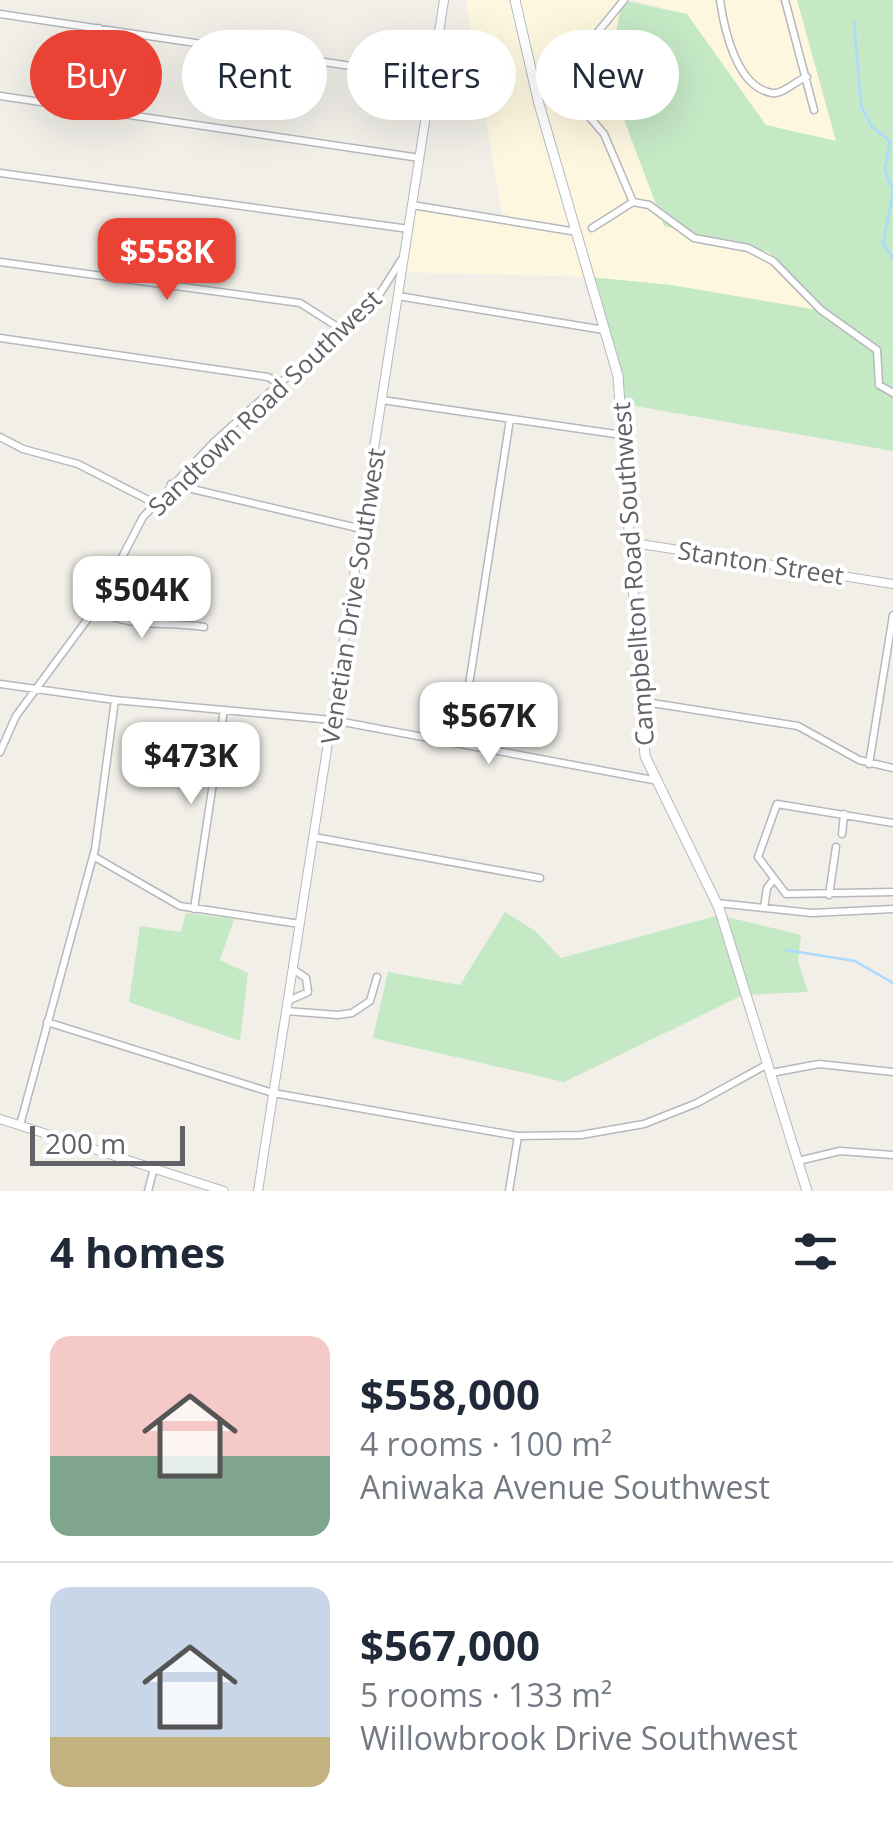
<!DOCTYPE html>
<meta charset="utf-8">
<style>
body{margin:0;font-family:"Open Sans",sans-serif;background:#f6f6f7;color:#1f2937;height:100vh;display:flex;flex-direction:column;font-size:38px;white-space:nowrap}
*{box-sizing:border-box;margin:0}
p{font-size:32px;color:#747a83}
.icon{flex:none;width:55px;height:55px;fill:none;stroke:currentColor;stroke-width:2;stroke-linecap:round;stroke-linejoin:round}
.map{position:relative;height:1191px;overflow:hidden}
.drawer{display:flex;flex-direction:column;background:#fff;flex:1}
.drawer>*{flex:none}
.top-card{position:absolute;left:30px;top:30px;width:835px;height:90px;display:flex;gap:20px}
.scale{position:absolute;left:30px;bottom:25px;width:155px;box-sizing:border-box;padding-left:10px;border:5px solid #5f6368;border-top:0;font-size:28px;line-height:35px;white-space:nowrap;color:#5f6368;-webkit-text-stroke:8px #fff;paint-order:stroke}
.price{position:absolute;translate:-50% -85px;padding:0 22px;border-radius:20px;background:#fff;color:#222;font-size:32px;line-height:65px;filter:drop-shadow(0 2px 5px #0008)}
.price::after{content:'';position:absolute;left:50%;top:60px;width:30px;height:22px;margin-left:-15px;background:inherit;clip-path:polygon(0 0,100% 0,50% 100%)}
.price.selected{background:#ea4335;color:#fff}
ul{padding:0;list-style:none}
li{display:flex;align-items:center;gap:30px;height:250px;padding:0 50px}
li+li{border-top:2px solid #e0e1e3}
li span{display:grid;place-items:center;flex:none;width:280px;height:200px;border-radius:20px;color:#555}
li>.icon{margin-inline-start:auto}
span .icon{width:120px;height:120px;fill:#fffc;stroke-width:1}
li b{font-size:42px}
h2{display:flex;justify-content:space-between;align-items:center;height:120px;padding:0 50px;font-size:42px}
.pill{padding:0 35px;border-radius:45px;background:#fff;box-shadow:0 10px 40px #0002;font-size:35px;line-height:90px}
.pill.selected{background:#ea4335;color:#fff}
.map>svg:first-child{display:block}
</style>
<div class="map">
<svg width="893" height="1191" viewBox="0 0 893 1191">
<rect width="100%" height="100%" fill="#f1efe8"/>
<path fill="#fef7e0" d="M466,0H622L664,225L769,252L825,313L671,285L589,277L402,272L414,203L503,218Z
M633,0H797L837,141L766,125L687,15Z"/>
<path fill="#c5e8c5" d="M622,0L687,14L766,125L836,141L797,0H893V451L624,404L589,277L671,285L824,311L769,252L664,226L608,77Z
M505,912L535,931L561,958L719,915L801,935L798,961L808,992L743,995L564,1082L373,1038L388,972L460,985Z
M186,913L234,919L220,960L248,973L240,1041L129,1002L140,926L181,932Z"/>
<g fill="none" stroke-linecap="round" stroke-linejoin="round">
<path stroke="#aadaff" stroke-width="2.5" d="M854,22L861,106L872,127L890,141L885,171L893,190
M893,193L883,244L893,258
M786,950L855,961L893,983"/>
<g stroke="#b5b8bc" stroke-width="9">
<path id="minor" d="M624,0L583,50L577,93L581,107L604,134L633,202
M720,0C724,28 736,87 772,93C783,95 796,80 807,77
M785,0L814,110
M0,14L432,78
M0,96L420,158
M84,109L99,28
M0,173L409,229
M633,202L649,205L694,238L748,248L773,261L821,310L877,350L879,385L893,393
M412,205L577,232
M592,228L633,202
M0,262L300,303L341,329
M398,296L604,330
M0,338L268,377L280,384
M382,400L622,435
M0,437L23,449L78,464L154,503
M171,484L362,529
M95,609C128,629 167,621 204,627
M0,684L115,700L332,720L653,780
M639,701L798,726L859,760L893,768
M460,743L510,419
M0,752L16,716L95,609L143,517L214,442L379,295L402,259
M869,764L893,615
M893,823L777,804L758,857L786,894L893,892
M842,834L844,814
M314,837L540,878
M93,856L180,906L300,924
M829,895L836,847
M717,903L812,913L893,909
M764,908L767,888L774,879
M194,909L224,710
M288,1001L308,992L306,978L293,969
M286,1011L338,1015L352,1013L370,1001L377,977
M47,1022L273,1093L518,1136L581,1135L644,1124L697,1103L768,1064
M771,1073L819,1064L893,1072
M20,1125L95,849L115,700
M798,1161L840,1151L893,1155
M148,1191L154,1168
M509,1191L518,1136"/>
</g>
<g stroke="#b5b8bc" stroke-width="10">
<path id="tertiary" d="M628,542L893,584
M0,1119L224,1191
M258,1191L444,0"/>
</g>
<g stroke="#b6babf" stroke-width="11">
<path id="secondary" d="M515,0L539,104L618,376L645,756L719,908L807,1191"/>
</g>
<use href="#minor" stroke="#fff" stroke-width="6"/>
<use href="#tertiary" stroke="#fff" stroke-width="8"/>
<use href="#secondary" stroke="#fff" stroke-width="9"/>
</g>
<g text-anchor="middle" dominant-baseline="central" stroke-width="8" stroke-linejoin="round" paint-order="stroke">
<g font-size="25" fill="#5f6368" stroke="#fff">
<text transform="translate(264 402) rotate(-44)">Sandtown Road Southwest</text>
<text transform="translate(761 562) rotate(9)">Stanton Street</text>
<text transform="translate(632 574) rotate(-94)">Campbellton Road Southwest</text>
<text transform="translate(352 596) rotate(-81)">Venetian Drive Southwest</text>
</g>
</g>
</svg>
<div class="scale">200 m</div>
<b class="price selected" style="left:167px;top:303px">$558K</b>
<b class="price" style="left:142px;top:641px">$504K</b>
<b class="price" style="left:489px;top:767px">$567K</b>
<b class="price" style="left:191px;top:807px">$473K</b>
<div class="top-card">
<a class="pill selected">Buy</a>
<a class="pill">Rent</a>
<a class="pill">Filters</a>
<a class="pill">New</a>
</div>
</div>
<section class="drawer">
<h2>4 homes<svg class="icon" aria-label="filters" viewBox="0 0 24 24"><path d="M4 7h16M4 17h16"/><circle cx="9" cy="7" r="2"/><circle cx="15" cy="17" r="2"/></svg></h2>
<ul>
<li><span style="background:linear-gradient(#f6c9c9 60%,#7fa58c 0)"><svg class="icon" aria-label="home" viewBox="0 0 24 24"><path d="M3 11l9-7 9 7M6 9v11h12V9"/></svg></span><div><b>$558,000</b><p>4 rooms · 100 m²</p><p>Aniwaka Avenue Southwest</p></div></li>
<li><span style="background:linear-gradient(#c9d6e8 75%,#c2b280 0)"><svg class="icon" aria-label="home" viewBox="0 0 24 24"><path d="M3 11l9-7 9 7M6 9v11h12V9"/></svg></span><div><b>$567,000</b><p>5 rooms · 133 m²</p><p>Willowbrook Drive Southwest</p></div></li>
</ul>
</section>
